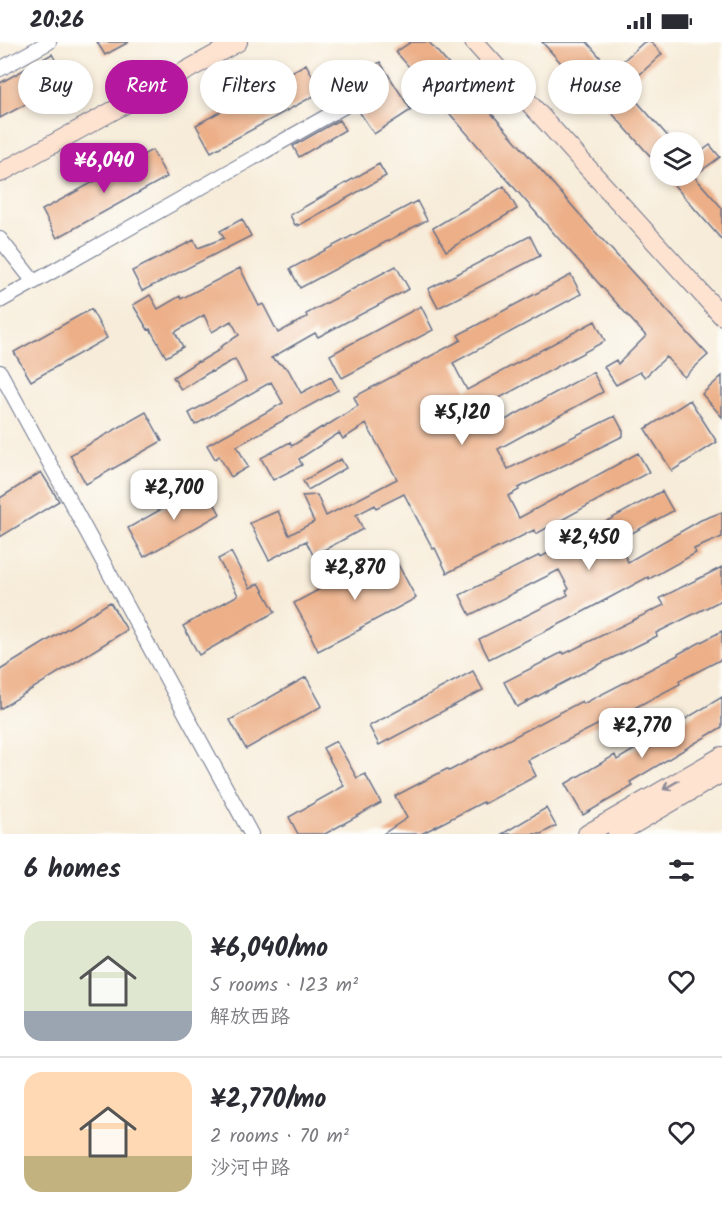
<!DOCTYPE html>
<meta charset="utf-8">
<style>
body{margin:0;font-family:Kalam,"LXGW WenKai TC",sans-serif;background:#f7f7f7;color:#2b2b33;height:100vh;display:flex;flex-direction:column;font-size:22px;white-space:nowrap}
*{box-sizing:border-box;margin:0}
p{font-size:20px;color:#7c7c81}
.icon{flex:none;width:33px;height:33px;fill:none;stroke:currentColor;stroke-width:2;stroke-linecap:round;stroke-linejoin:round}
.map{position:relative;height:792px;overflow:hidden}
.drawer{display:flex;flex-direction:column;background:#fff;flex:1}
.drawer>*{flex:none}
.hud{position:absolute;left:18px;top:18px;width:687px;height:54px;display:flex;gap:12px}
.controls{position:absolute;left:650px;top:90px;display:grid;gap:12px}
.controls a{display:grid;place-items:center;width:54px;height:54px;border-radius:50%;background:#fff;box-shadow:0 3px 9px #0003;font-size:30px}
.price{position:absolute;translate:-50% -51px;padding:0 14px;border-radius:12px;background:#fff;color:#222;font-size:20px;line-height:39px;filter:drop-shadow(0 2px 3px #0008)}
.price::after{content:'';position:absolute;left:50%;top:36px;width:18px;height:14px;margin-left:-9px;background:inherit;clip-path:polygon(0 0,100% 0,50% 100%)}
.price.selected{background:#b5179e;color:#fff}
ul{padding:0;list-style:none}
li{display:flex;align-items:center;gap:18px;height:150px;padding:0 24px}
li+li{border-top:2px solid #e1e1e2}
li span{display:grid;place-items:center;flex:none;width:168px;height:120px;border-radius:18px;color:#555}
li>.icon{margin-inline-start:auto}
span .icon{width:72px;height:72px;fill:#fffc;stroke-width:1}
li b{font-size:26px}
h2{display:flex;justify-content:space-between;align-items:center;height:72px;padding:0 24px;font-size:26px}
.tag{padding:0 21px;border-radius:27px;background:#fff;box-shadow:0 3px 9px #0003;font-size:21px;line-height:54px}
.tag.selected{background:#b5179e;color:#fff}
.status{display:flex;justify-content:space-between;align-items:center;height:42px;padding:0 30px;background:#fff;direction:ltr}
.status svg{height:16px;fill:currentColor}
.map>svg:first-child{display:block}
</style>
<div class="status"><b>20:26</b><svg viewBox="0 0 49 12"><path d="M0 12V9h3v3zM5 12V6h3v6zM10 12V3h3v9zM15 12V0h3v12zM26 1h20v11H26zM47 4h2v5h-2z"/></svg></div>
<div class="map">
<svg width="722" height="792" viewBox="0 0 722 792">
<rect width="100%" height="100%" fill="#fdfcf7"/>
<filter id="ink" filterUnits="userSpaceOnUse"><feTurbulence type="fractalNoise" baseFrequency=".0167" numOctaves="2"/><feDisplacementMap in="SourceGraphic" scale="12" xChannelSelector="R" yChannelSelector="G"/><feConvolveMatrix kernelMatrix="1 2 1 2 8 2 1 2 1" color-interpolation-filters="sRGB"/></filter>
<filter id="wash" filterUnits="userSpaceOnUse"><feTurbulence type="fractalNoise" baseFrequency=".008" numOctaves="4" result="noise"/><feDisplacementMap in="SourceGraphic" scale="24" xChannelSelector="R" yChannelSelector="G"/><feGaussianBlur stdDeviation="1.35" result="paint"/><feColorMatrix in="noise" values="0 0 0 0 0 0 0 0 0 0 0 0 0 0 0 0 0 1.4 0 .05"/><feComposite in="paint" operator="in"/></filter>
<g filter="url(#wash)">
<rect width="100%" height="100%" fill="#f7ecd9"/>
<g id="blocks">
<path fill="#ecaf87" d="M97,0H129L105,13Z
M411,0H429L589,183L708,313L684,335L666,315L645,335L640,330L616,343L604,325L616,318L618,322L646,294L558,196L396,10Z
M542,0H587L612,29L644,0H651L662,12L625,46L673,100H660V125L602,60L599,63Z
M52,12L67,40L0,76V41Z
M380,20L411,68L374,92L343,45Z
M306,22L321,50L211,110L196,83Z
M339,78L345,88L299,115L293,104Z
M710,103L720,115L694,134L722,166V198L666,134H693V116Z
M152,108L167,135L57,196L42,168Z
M379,122L386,134L298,184L297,182L295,183L290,173Z
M504,144L517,167L446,209L433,186Z
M417,159L427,178L300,246L290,227Z
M242,177L251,194L142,249L132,229L194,198L198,206L224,196L220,189Z
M530,194L540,214L438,266L428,247Z
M396,224L409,247L318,295L315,291L271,316L288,327L301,351L331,335L338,348L237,404L248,425L231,435L219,414L215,417L207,403L283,361L271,340L195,383L189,371L246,339L235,317L212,330L211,329L181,348L173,335L198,319L199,320L221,307L220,305L239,293L231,279L212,290L204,273L175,290L183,305L166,315L150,287L148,288L133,263L150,253L158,267L180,254L181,257L240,226L259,264L263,262L278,291L307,275L306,272Z
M571,233L581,252L453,321L467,348L595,279L605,299L477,368L487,388L593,330L603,350L498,407L508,427L615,374L623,389V394L518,446L519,448L508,454L519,476L638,411L649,430L536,492L534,488L447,531L435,506L433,507L404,452L376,466L375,463L356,473L363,487L326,507L313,513L306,499L269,518L250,481L278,469L289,493L314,480L302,454L317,453L326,474L397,437L366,382L343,397L339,391L299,417L302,423L273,438L261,416L290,400L292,404L322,385L323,386L358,364L354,355L461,298L458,293Z
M421,264L433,288L342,336L330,313Z
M91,267L107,296L31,339L14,310Z
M722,334V375L702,352Z
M690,358L717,400L672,429L645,387Z
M146,370L162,399L86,442L70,413Z
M341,417L346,426L308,448L303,439Z
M41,430L59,459L0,495V456Z
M204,443L220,472L144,515L128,486Z
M662,449L673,469L617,499L628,520L701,478L722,470V495L694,507L696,511L649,537L648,535L568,578L489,617L479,597L568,553L566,549L569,547L559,528L470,573L460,553L540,513L541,515Z
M231,510L250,546L259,541L275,570L199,613L183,584L238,553L218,517Z
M387,511L392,518L395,517L416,556L360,586L361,587L318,609L310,592H311L294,561Z
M722,525V558L656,591L657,594L582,631L517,665L504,640L563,610L564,612L664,563L660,556Z
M110,560L127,588L0,667V628Z
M722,589V617L679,639L680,642L606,681L605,679L528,718L536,734L484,762L483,760L421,792H383L407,776L395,754L447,727L449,729L582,659L583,662L678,613V612Z
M473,629L483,648L379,703L369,684Z
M306,635L322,664L246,707L230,678Z
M722,655V685L630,740L633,744L583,773L565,742L615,713L617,718Z
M336,699L357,736L365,732L381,761L325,792H298L289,775L344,744L323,706Z
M546,766L556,784L541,792H502Z"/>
</g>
</g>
<g filter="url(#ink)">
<use href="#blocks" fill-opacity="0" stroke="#687189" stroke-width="1.5"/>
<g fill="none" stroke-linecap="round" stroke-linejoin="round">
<g stroke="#687189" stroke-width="16">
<path id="street" d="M0,27L49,0
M0,197L34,240L0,259
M34,240L345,64
M0,330L251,792"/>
</g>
<g stroke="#687189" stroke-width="20">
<path id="secondary" d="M474,0L722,274
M0,131L238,0
M587,792L722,714
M617,792L722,731"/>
</g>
<use href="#street" stroke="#fff" stroke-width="14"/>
<use href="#secondary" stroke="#fee3d1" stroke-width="18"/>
</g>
<defs><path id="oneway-shaft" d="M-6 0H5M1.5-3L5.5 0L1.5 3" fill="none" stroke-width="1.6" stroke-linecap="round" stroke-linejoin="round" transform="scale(1.5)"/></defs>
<use stroke="#8c8998" href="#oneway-shaft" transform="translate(671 743) rotate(150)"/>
</g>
</svg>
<div class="controls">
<a><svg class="icon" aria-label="layers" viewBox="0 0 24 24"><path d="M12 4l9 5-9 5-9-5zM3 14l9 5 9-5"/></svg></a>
</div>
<b class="price selected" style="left:104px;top:152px">¥6,040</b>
<b class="price" style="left:462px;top:404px">¥5,120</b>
<b class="price" style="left:174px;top:479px">¥2,700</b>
<b class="price" style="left:589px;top:529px">¥2,450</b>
<b class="price" style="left:355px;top:559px">¥2,870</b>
<b class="price" style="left:642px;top:717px">¥2,770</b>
<div class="hud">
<a class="tag">Buy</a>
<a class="tag selected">Rent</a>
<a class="tag">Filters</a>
<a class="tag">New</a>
<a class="tag">Apartment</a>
<a class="tag">House</a>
</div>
</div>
<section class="drawer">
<h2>6 homes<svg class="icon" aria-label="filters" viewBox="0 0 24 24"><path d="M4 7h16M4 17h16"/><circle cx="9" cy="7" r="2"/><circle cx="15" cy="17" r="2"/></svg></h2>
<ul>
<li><span style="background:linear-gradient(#dfe7d0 75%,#9aa5b1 0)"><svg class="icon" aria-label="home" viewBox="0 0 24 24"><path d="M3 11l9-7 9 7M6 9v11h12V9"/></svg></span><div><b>¥6,040/mo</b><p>5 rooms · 123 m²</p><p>解放西路</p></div><svg class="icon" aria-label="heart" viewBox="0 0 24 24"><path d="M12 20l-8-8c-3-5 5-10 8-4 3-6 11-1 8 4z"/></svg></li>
<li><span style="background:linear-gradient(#ffd9b3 70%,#c2b280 0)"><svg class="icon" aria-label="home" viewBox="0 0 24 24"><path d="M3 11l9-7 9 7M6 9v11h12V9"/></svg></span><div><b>¥2,770/mo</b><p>2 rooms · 70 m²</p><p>沙河中路</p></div><svg class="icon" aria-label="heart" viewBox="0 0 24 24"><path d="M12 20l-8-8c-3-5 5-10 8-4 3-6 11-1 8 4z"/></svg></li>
</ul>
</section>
